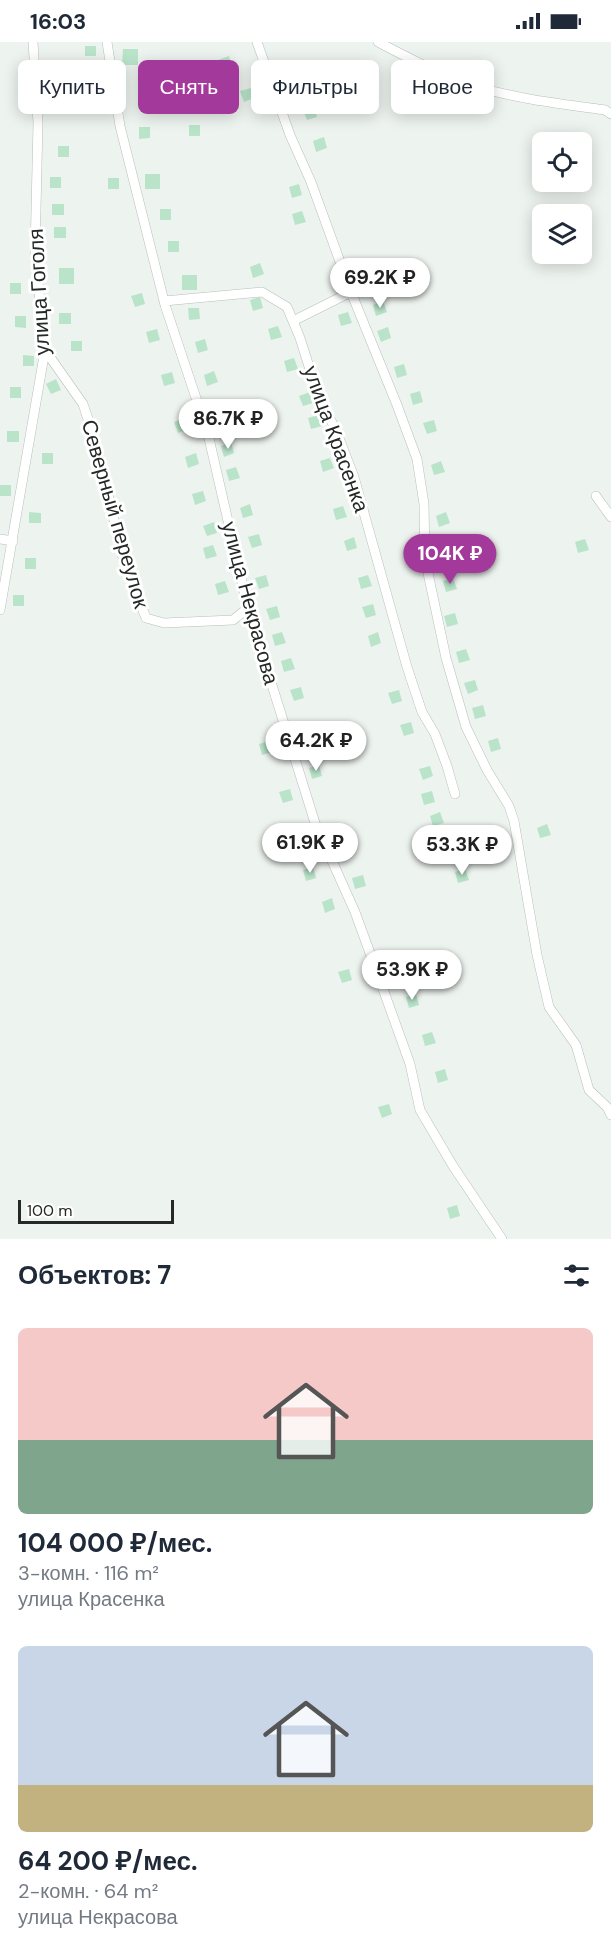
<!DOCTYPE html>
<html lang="ru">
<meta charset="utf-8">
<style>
body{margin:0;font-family:"DM Sans",sans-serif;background:#f6f6f7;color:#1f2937;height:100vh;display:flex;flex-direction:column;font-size:22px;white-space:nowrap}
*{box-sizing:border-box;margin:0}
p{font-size:20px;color:#747a83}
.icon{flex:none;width:33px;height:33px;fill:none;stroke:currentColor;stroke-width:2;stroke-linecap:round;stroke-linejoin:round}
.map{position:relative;height:1197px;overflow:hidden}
.drawer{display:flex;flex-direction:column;background:#fff;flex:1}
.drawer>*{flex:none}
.hud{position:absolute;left:18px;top:18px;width:576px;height:54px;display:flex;gap:12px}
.tools{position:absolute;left:532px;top:90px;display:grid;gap:12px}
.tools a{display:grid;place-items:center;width:60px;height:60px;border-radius:9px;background:#fff;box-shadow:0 3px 15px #0003;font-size:30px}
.scale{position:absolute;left:18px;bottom:15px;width:156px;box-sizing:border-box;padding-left:6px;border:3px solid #252826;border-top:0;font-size:16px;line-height:21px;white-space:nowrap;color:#252826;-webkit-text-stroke:4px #fefffe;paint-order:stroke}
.price{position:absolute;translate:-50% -51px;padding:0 14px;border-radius:21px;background:#fff;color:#222;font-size:20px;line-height:39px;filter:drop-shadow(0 2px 3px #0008)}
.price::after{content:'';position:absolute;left:50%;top:36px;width:18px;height:14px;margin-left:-9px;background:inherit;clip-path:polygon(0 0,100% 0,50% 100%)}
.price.active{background:#a33a9b;color:#fff}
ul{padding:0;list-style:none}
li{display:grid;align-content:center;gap:12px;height:318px;padding:0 18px}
li span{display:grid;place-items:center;height:186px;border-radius:9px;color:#555}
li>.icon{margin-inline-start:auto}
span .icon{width:108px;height:108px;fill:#fffc;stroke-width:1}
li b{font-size:26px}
h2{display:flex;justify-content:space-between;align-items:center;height:72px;padding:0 18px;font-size:26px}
.pill{padding:0 21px;border-radius:9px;background:#fff;box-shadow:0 3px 15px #0003;font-size:21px;line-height:54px}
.pill.active{background:#a33a9b;color:#fff}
.status{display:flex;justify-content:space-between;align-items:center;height:42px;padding:0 30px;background:#fff;direction:ltr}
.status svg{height:16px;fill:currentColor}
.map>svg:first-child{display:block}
</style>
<div class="status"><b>16:03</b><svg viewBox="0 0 49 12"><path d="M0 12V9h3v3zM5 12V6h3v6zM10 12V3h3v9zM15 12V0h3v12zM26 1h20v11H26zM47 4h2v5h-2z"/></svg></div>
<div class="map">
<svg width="611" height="1197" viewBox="0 0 611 1197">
<rect width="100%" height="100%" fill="#edf3ef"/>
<path fill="#b9e4ca" d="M85,4H96V14H85Z
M123,7H138V23H122Z
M229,14L232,25L222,29L218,18Z
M55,30H66V41H55Z
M303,36L307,47L296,50L293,39Z
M251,46L254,56L244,60L240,49Z
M142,52H153L154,63L143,64Z
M53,57H64V68H53Z
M314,64L317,75L307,78L303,68Z
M189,83H200V94H189Z
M139,85H150V96L139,97Z
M324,95L327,106L316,110L313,99Z
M58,104H69V115H58Z
M145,132H160V147H145Z
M50,135H61V146H50Z
M108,136H119V147H108Z
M299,142L302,153L292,156L289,145Z
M52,162H64V173H52Z
M160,167H171V178H160Z
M302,169L306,180L295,183L292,172Z
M54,185H66V196H54Z
M168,199H179V210H168Z
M260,221L264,232L253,236L250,225Z
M371,223L374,234L364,237L360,227Z
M59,226H74V242H59Z
M182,233H197V248H182Z
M10,241H21V252H10Z
M142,251L145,262L135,265L131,254Z
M260,255L263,266L253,269L250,258Z
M383,259L387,270L376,274L373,263Z
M188,266H199L200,277L189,278Z
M348,270L352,281L341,284L338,273Z
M59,271H71V282H59Z
M15,274H26V286L15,285Z
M278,284L282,295L271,298L268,287Z
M388,285L391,296L381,300L377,289Z
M157,287L160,298L149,301L146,290Z
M205,297L208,308L198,311L195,300Z
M71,299H82V309H71Z
M23,313L34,314V324H23Z
M294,316L298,327L287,330L284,319Z
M404,322L407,333L397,336L394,325Z
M214,329L218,340L207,344L204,333Z
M172,330L175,341L164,344L161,333Z
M56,337L61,348L51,352L46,342Z
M10,345H21V356H10Z
M420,349L423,360L413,363L410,352Z
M310,350L313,361L303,364L299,354Z
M230,363L233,374L222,377L219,366Z
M318,373L322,384L311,387L308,376Z
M185,376L188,387L178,391L174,380Z
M434,378L437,389L427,392L423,381Z
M7,389H19V400H7Z
M231,400L234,411L224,415L221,404Z
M42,411H53V422H42Z
M196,411L199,422L188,426L185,415Z
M330,416L334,426L323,430L320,419Z
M441,419L445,430L434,433L431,423Z
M236,425L240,436L229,439L226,428Z
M0,443H11V454H0Z
M203,449L206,459L195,463L192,452Z
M250,462L253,473L243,476L240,466Z
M343,464L347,475L336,478L333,467Z
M29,470L41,471V481H29Z
M446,470L450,481L439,485L436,474Z
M214,480L217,491L207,494L203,484Z
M259,492L262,503L252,506L248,495Z
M354,495L357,506L347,509L344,499Z
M585,497L589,508L578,511L575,500Z
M446,501L449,512L438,515L435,504Z
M213,503L217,514L206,517L203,506Z
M25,516H36V527H25Z
M266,533L269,544L259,547L255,536Z
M368,533L372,544L361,547L358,536Z
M453,536L457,547L446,550L443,539Z
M225,539L229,550L218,553L215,542Z
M13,553H24V564H13Z
M373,562L376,573L366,576L362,565Z
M277,564L280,575L270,578L266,567Z
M455,571L458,582L447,585L444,574Z
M282,590L286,601L275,604L272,593Z
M378,590L381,601L371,605L368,594Z
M466,607L470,618L459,621L456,610Z
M291,616L295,627L284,630L281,619Z
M475,638L478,648L468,652L464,641Z
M301,645L304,656L294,659L290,648Z
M399,648L402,659L392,662L388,651Z
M483,663L486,674L475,677L472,666Z
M411,680L414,691L404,694L400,683Z
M310,682L313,693L303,696L299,685Z
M498,696L501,707L491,710L488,699Z
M269,699L272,710L262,713L259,702Z
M319,723L322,734L312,737L309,726Z
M430,724L433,734L423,738L419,727Z
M290,747L293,758L283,761L279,750Z
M432,749L435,760L424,763L421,752Z
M440,770L444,781L433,784L430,774Z
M547,782L551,793L540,796L537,786Z
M304,787L308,798L297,801L294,790Z
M313,825L316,836L306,839L303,828Z
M465,827L469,838L458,841L455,830Z
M363,833L366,844L355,847L352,836Z
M332,856L335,867L325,871L322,860Z
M349,927L352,938L342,941L338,930Z
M416,952L419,963L409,966L406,955Z
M432,990L436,1001L425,1004L422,993Z
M445,1027L448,1038L438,1041L435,1030Z
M389,1062L392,1072L382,1076L378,1065Z
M457,1163L460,1174L450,1177L447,1166Z"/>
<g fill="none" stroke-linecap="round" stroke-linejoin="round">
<g stroke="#b8bfbb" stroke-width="10">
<path id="minor" d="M107,0L120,84L165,263L208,392L248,566L315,781L355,870L378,933L410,1022L420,1068L453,1124L502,1197
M257,0L290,93L311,140L351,250L397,363L417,417L424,462L425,517L446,616L466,685L487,728L509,764L514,779L537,913L549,965L576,1003L589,1048L607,1065L611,1073
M378,0C407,15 444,35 474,44C517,57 561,62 605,68L611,72
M164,259L262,250L287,265L300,296L319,356L335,386L354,435L407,625L422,670L435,692L447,724L455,752
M293,279L351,250
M45,308L83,362L95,398L124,520L146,576L164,581L233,578L248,566
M596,454L611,475
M0,497L13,499
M0,568L45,308L35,211L38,81L33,0"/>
</g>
<use href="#minor" stroke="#fff" stroke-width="9"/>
</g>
<g text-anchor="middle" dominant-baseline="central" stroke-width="6" stroke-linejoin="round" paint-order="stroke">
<g font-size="21" fill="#252826" stroke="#fefffe">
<text transform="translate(39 250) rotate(-93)">улица Гоголя</text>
<text transform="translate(336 397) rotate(70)">улица Красенка</text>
<text transform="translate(115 472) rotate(74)">Северный переулок</text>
<text transform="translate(250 561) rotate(75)">улица Некрасова</text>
</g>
</g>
</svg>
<div class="tools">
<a><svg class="icon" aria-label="locate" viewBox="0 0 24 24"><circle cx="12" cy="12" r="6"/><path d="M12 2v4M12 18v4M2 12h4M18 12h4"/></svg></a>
<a><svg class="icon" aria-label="layers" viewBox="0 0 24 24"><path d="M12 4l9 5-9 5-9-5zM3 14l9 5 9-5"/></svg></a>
</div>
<div class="scale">100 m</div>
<b class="price" style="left:380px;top:267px">69.2K ₽</b>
<b class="price" style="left:228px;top:408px">86.7K ₽</b>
<b class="price active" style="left:450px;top:543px">104K ₽</b>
<b class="price" style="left:316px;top:730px">64.2K ₽</b>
<b class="price" style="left:310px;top:832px">61.9K ₽</b>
<b class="price" style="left:462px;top:834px">53.3K ₽</b>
<b class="price" style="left:412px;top:959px">53.9K ₽</b>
<div class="hud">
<a class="pill">Купить</a>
<a class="pill active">Снять</a>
<a class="pill">Фильтры</a>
<a class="pill">Новое</a>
</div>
</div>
<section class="drawer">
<h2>Объектов: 7<svg class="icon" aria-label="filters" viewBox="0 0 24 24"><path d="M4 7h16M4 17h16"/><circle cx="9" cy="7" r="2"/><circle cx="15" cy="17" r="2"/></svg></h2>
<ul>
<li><span style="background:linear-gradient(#f6c9c9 60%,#7fa58c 0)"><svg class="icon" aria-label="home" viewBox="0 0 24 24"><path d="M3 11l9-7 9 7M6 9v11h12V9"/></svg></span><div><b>104 000 ₽/мес.</b><p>3-комн. · 116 m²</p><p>улица Красенка</p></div></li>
<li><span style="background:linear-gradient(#c9d6e8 75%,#c2b280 0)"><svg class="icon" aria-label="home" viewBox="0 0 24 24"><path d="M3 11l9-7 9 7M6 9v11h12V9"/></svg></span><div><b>64 200 ₽/мес.</b><p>2-комн. · 64 m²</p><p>улица Некрасова</p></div></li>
</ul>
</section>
